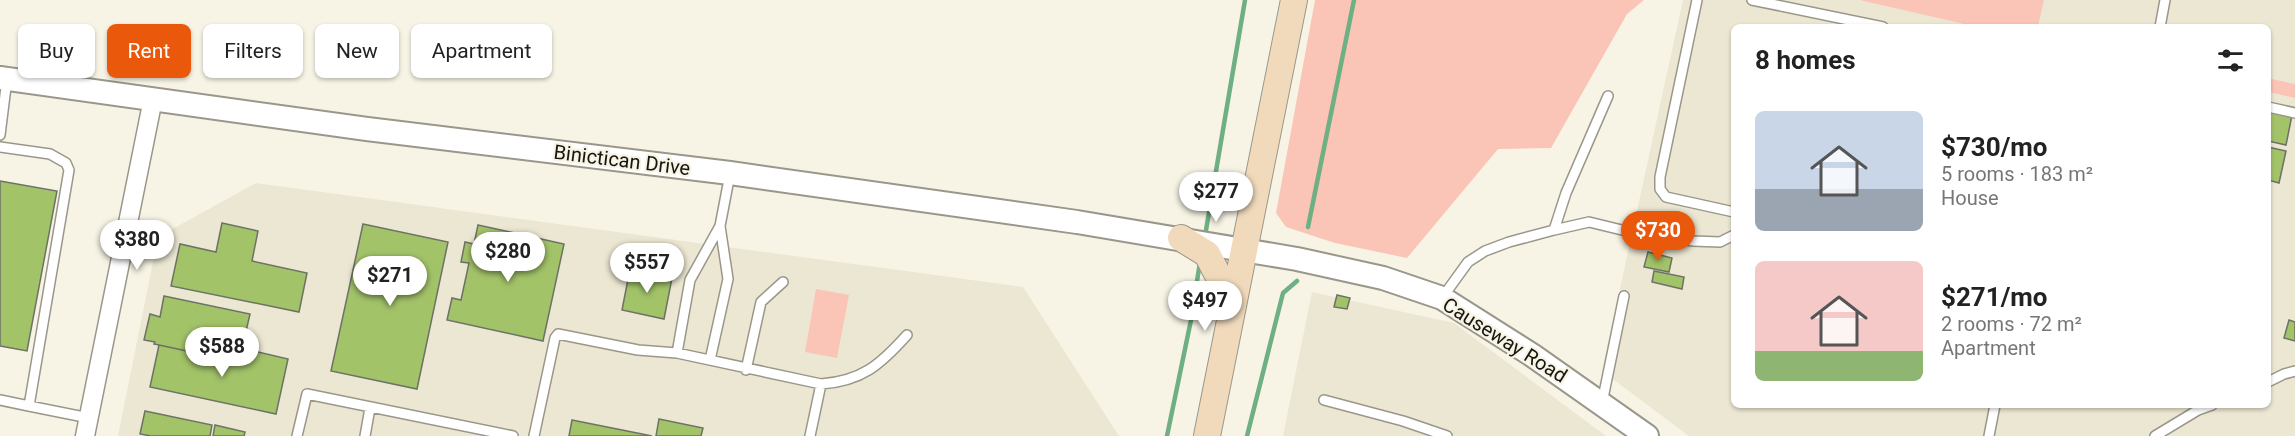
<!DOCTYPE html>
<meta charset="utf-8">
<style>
body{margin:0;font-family:Roboto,sans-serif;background:#f2f2f2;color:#222;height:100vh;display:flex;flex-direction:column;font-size:22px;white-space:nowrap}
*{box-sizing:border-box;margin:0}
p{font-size:20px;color:#767676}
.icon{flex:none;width:33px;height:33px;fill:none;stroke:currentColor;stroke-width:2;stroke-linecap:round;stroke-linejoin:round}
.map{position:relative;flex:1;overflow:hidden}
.drawer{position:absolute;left:1731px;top:24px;width:540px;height:384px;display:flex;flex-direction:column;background:#fff;border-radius:9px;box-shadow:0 2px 4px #0004}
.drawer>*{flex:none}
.top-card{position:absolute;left:18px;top:24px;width:570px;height:54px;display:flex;gap:12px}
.price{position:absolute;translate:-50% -51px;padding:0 14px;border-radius:21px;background:#fff;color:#222;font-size:20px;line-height:39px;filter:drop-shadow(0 2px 3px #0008)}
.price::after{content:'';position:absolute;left:50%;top:36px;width:18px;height:14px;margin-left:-9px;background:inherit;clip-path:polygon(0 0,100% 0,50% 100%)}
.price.on{background:#ea580c;color:#fff}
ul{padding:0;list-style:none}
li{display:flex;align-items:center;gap:18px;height:150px;padding:0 24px}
li span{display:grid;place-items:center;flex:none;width:168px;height:120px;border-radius:9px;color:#555}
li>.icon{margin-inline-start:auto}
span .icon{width:72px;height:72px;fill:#fffc;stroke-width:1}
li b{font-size:26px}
h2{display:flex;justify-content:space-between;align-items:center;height:72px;padding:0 24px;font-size:26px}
.chip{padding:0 21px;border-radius:9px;background:#fff;box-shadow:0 2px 4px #0004;font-size:21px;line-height:54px}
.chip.on{background:#ea580c;color:#fff}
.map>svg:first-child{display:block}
</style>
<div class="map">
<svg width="2295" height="436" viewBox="0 0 2295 436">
<rect width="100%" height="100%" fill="#f7f4e5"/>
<path fill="#ece7d2" d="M1683,0H1859L1977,27H1734V405H2268V92L2295,98V436H1689L1602,371Z
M2044,0H2295V84L2268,78V27H2038Z
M256,183L1023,287L1119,436H118L158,237Z
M1312,292L1454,323L1606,436H1283Z"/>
<path fill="#fac5b6" d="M1315,0H1644L1627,14L1551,148L1498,149L1407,258L1335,243L1286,227L1276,213Z
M1859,0H2044L2038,27H1977Z
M2268,78L2295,84V98L2268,92Z
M816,289L849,295L837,358L805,352Z"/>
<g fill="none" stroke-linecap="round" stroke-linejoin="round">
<path stroke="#6eb084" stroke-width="4.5" d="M1308,227L1354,0
M1205,236L1245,0
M1167,436L1191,320L1200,262
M1247,436L1283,293L1297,281"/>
</g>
<path fill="#a3c369" stroke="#6d7266" stroke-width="1.5" d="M2268,110L2292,115L2286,145L2268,141Z
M2268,147L2286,151L2279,183L2268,180Z
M0,181L57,191L27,351L0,346Z
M222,223L258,231L252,261L307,273L299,312L171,286L180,244L216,252Z
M363,224L448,242L417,389L331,371Z
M478,225L564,244L543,341L447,320L452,298L461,300L469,263L461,262L465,242L474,244Z
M1648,252L1672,258L1669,272L1644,267Z
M630,269L672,278L664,319L622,310Z
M1654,271L1684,277L1682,289L1652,282Z
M1337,295L1350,298L1347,309L1334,307Z
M164,296L250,314L239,362L154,344L155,342L144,340L150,314L160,317Z
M2289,320L2295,322V341L2284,338Z
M159,345L247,364L250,350L288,359L276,414L150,387Z
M145,411L212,425L210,436H151L140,434Z
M659,419L703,428L701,436H656Z
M572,420L652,436H569Z
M215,425L245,432L244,436H213Z"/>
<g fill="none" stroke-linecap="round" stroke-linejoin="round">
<g stroke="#9a978a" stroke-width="12">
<path id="service" d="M1697,0L1660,177V189L1666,197L1734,212
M1752,0L1883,27
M2160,27L2165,0
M2268,107L2295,113
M0,135L7,79
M0,147L50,154L66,163L69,170L29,406L0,400
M1554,230L1566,193L1608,96
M1442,298L1468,262L1485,251L1509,242L1554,230L1589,222L1626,231L1693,241L1720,242L1734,235
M677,353L690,280L720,226L730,174
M710,360L728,279L720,226
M746,370L761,302L783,282
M2268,382L2284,374L2295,371
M1324,400L1403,421L1447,436
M1602,403L1624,296
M29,406L89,418
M297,436L307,394L513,436
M365,436L370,408
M534,436L555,338L558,334L638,350L677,353L821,384C862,381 880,365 907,335
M810,436L821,384
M1989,436L1995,405
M2155,436L2198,410L2212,405"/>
</g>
<g stroke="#9a978a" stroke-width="21">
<path id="minor" d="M85,436L153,99"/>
</g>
<g stroke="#9a978a" stroke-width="26">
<path id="tertiary" d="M0,78L367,129L730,173L1077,222L1297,259L1383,278L1442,298L1532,355L1647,436"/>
</g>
<g stroke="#9a978a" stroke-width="28">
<path id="secondary" d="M1181,238L1207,254L1233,304
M1207,436L1294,0"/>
</g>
<use href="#service" stroke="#fff" stroke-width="9"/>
<use href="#minor" stroke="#fff" stroke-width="18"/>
<use href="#tertiary" stroke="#fff" stroke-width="22"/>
<use href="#secondary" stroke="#f1dabc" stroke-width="26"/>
</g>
<g text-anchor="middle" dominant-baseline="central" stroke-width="4.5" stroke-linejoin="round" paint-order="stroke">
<g font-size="20" fill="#161510" stroke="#f7f4e5">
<text transform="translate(622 160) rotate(7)">Binictican Drive</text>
<text transform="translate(1505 340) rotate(32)">Causeway Road</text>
</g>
</g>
</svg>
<b class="price" style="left:1216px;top:223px">$277</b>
<b class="price on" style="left:1658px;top:262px">$730</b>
<b class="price" style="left:137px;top:271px">$380</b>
<b class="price" style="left:508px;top:283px">$280</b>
<b class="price" style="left:647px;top:294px">$557</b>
<b class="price" style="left:390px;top:307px">$271</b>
<b class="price" style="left:1205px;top:332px">$497</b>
<b class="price" style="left:222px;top:378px">$588</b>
<div class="top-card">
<a class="chip">Buy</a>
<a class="chip on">Rent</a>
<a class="chip">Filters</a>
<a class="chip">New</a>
<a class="chip">Apartment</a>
</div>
<section class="drawer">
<h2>8 homes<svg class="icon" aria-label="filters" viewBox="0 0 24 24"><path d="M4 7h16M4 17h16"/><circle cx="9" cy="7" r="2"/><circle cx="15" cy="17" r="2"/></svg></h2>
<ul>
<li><span style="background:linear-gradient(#c9d6e8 65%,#9aa5b1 0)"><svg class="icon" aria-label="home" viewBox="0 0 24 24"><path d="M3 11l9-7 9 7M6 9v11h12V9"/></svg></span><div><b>$730/mo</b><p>5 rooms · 183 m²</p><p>House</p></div></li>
<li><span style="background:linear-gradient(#f6c9c9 75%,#8fb573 0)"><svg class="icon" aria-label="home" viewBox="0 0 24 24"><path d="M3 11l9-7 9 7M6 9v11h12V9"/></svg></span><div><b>$271/mo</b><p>2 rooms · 72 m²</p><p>Apartment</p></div></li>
</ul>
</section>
</div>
